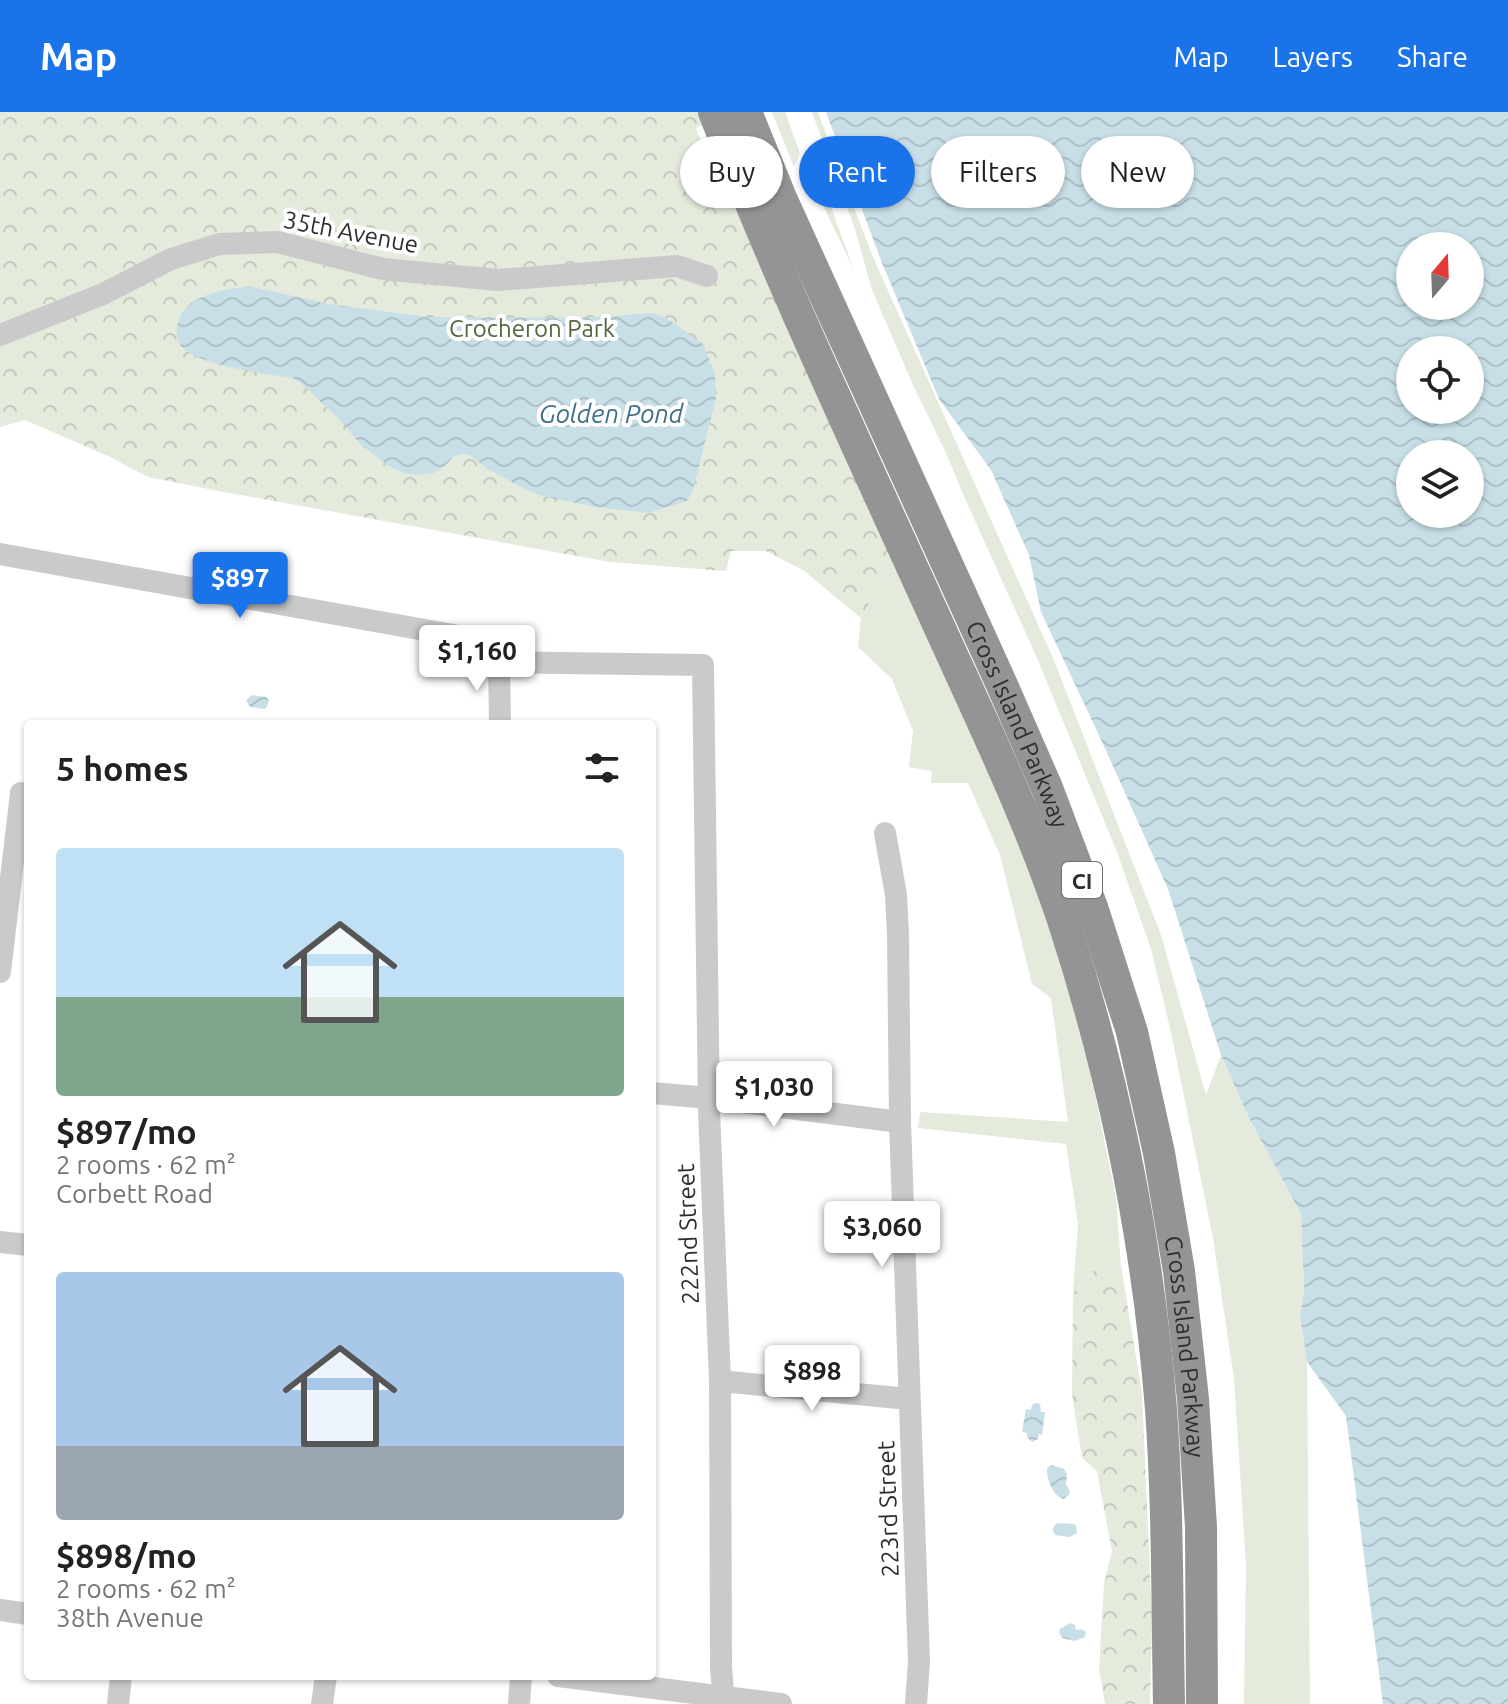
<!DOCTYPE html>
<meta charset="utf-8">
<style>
body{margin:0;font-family:Ubuntu,sans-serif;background:#f2f2f2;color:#222;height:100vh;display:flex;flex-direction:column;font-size:30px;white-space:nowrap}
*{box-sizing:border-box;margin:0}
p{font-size:26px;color:#767676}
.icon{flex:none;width:44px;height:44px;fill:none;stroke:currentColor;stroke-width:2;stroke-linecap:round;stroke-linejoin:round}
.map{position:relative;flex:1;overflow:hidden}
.sheet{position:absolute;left:24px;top:608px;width:632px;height:960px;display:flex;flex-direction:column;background:#fff;border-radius:8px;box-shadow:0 2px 6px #0004}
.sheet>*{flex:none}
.hud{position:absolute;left:680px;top:24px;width:708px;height:72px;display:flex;gap:16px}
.needle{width:52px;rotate:19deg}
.tools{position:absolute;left:1396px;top:120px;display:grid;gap:16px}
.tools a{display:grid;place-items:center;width:88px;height:88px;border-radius:50%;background:#fff;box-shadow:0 2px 6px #0004;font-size:40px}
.price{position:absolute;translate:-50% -68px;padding:0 18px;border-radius:8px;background:#fff;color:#222;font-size:26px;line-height:52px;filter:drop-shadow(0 2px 4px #0008)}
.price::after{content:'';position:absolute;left:50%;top:48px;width:24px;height:18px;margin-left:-12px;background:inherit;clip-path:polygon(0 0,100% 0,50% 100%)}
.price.selected{background:#1a73e8;color:#fff}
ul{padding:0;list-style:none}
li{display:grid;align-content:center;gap:16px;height:424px;padding:0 32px}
li span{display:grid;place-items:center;height:248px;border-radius:8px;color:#555}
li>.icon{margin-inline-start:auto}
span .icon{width:144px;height:144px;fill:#fffc;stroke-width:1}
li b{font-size:34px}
h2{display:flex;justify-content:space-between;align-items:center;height:96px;padding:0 32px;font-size:34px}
.chip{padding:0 28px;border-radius:36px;background:#fff;box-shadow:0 2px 6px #0004;font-size:28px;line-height:72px}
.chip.selected{background:#1a73e8;color:#fff}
header{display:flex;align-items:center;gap:48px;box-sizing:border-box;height:112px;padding:0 40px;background:#1a73e8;color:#fff}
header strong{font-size:38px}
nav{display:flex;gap:44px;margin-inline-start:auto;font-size:28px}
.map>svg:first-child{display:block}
</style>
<header>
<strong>Map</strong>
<nav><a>Map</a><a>Layers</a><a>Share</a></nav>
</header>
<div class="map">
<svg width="1508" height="1592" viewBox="0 0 1508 1592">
<defs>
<pattern id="forest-crowns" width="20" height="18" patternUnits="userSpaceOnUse" patternTransform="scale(2)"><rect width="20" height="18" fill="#e4eadc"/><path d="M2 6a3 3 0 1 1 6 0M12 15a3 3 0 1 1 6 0" fill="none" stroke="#c4c9bd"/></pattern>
<pattern id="water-waves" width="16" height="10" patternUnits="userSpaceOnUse" patternTransform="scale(2)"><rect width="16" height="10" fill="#c9dfe8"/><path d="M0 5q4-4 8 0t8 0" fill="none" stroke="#adc0c7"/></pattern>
</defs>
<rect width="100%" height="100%" fill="#fff"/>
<path fill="#e4eadc" d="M772,0H785L800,41L794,55Z
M812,0H818L872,143L1053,546L1161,823L1206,983L1221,943L1249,1006L1301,1102L1304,1176L1300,1206L1307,1250L1310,1592H1244L1246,1453L1234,1267L1213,1126L1170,916L1151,837L1117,740L1037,546L963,382L946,341L913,273L872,178L855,117Z
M817,57L854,158L819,85L815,72Z
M892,433L1007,688L1077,895L1116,1086L1121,1153L1094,1159L1073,1181L1078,1112L1066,1032L918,1016L920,1000L1068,1010L1051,886L1032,872L1000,743L968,671H931L932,659L909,655L913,619L892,567L858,535L861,506L879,474Z"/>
<path fill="url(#forest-crowns)" d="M0,0H704L708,11L696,16L700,27L717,32L892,433L879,474L861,506L803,458L766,439H731L726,459L610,450L219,379L148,365L110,345L25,308L0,315Z
M1121,1153L1142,1282L1152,1505L1150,1592H1105L1099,1557L1104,1472L1112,1439L1097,1359L1082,1346L1072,1282L1073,1181L1094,1159Z"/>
<path fill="url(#water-waves)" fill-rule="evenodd" d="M826,0H1508V1592H1383L1346,1304L1307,1250L1300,1206L1304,1176L1301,1102L1249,1006L1221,943L1168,777L1104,634L1041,500L1029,443L991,358L939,287L882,151ZM1410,134H1470V194H1410ZM1410,238H1470V298H1410ZM1470,342V402H1410V342Z
M249,174L329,192L427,205L579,206L654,201L668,207L703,232L715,262L716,286L693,378L687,389L648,401L595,395L542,384L523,376L486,356L470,343L461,342L453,345L445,354L434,361L419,363L403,361L387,353L361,333L338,306L304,274L293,266C266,262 204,254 184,237C178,232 176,221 177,214C184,181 222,179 249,174Z
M252,583L266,585L269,588L267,595L264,597L250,595L246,588Z
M1036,1291L1040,1292L1041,1300H1045L1042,1323L1039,1322L1038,1327L1032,1330L1027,1325V1321L1022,1320L1026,1297L1030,1298L1033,1292Z
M1052,1353L1064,1357L1067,1362L1066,1372L1070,1380L1069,1383L1064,1387C1053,1385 1046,1366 1047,1356Z
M1057,1411L1073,1412L1076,1414L1077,1421L1070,1425L1055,1423L1052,1417Z
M1070,1511L1075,1513L1076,1518L1081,1517L1086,1520L1085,1525L1075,1529L1062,1526L1059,1520L1060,1517Z"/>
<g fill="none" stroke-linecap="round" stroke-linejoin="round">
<path stroke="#cacaca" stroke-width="22" d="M0,223L103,182L171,147L220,132L277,130L383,157L498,168L677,154L707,164
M0,442L464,525L491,536L499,550
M499,550L703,553L709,998L720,1269L721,1555L724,1592
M499,550L500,612
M885,721L896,783L898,822L900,1010L919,1550L916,1592
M0,860L21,681
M652,981L709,986L900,1010
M0,1130L28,1133
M720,1269L909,1287
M0,1498L28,1502
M558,1564L781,1592
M118,1592L121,1564
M322,1592L326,1564
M519,1592L521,1564"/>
<g stroke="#949494" stroke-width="32">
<path d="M714,0C780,170 858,335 933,501C979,603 1029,705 1064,811C1115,968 1148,1133 1161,1297C1168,1395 1167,1494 1169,1592"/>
<path id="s1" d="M746,0L781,86L1002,573L1047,676L1093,798L1132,920L1159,1041L1179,1159L1193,1287L1201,1415L1202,1592"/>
</g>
</g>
<g text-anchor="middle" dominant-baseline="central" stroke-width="8" stroke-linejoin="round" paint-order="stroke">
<rect fill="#fff" stroke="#6c6c6c" stroke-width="2" x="1062" y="750" width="40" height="36" rx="6"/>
<g font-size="22" font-weight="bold" fill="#2d2d2d">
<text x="1082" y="768">CI</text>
</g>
<g font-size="24" fill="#2d2d2d" stroke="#fff">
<text transform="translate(351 120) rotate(11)">35th Avenue</text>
<text stroke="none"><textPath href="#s1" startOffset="670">Cross Island Parkway</textPath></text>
<text transform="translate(688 1122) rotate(-92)">222nd Street</text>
<text stroke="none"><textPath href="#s1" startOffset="1318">Cross Island Parkway</textPath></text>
<text transform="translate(888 1397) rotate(-92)">223rd Street</text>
</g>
<g font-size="24" fill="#53663e" stroke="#fff">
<text x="532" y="216">Crocheron Park</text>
</g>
<g font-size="26" font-style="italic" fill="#427289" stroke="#fff">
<text x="611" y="301">Golden Pond</text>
</g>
</g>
</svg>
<div class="tools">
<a><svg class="needle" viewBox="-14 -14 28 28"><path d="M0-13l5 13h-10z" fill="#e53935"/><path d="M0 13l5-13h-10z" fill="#767676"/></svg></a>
<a><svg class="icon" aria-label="locate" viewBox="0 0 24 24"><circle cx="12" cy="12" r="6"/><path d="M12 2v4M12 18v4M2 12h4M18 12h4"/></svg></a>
<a><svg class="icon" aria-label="layers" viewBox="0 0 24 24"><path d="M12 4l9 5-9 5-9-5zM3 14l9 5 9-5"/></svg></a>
</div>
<b class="price selected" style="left:240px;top:508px">$897</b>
<b class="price" style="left:477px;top:581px">$1,160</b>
<b class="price" style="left:774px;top:1017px">$1,030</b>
<b class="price" style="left:882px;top:1157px">$3,060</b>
<b class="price" style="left:812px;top:1301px">$898</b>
<div class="hud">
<a class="chip">Buy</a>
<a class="chip selected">Rent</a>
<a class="chip">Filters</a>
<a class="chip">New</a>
</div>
<section class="sheet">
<h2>5 homes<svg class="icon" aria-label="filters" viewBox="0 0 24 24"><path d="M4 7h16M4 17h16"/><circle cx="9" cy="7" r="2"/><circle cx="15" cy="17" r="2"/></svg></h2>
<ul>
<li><span style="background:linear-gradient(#bfe0f5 60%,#7fa58c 0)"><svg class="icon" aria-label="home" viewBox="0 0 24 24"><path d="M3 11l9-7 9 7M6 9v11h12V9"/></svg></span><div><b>$897/mo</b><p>2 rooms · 62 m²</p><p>Corbett Road</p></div></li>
<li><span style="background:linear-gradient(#a9c7e8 70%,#9aa5b1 0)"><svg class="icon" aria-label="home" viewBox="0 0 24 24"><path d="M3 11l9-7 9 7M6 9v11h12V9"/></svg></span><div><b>$898/mo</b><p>2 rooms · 62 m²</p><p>38th Avenue</p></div></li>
</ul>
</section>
</div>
